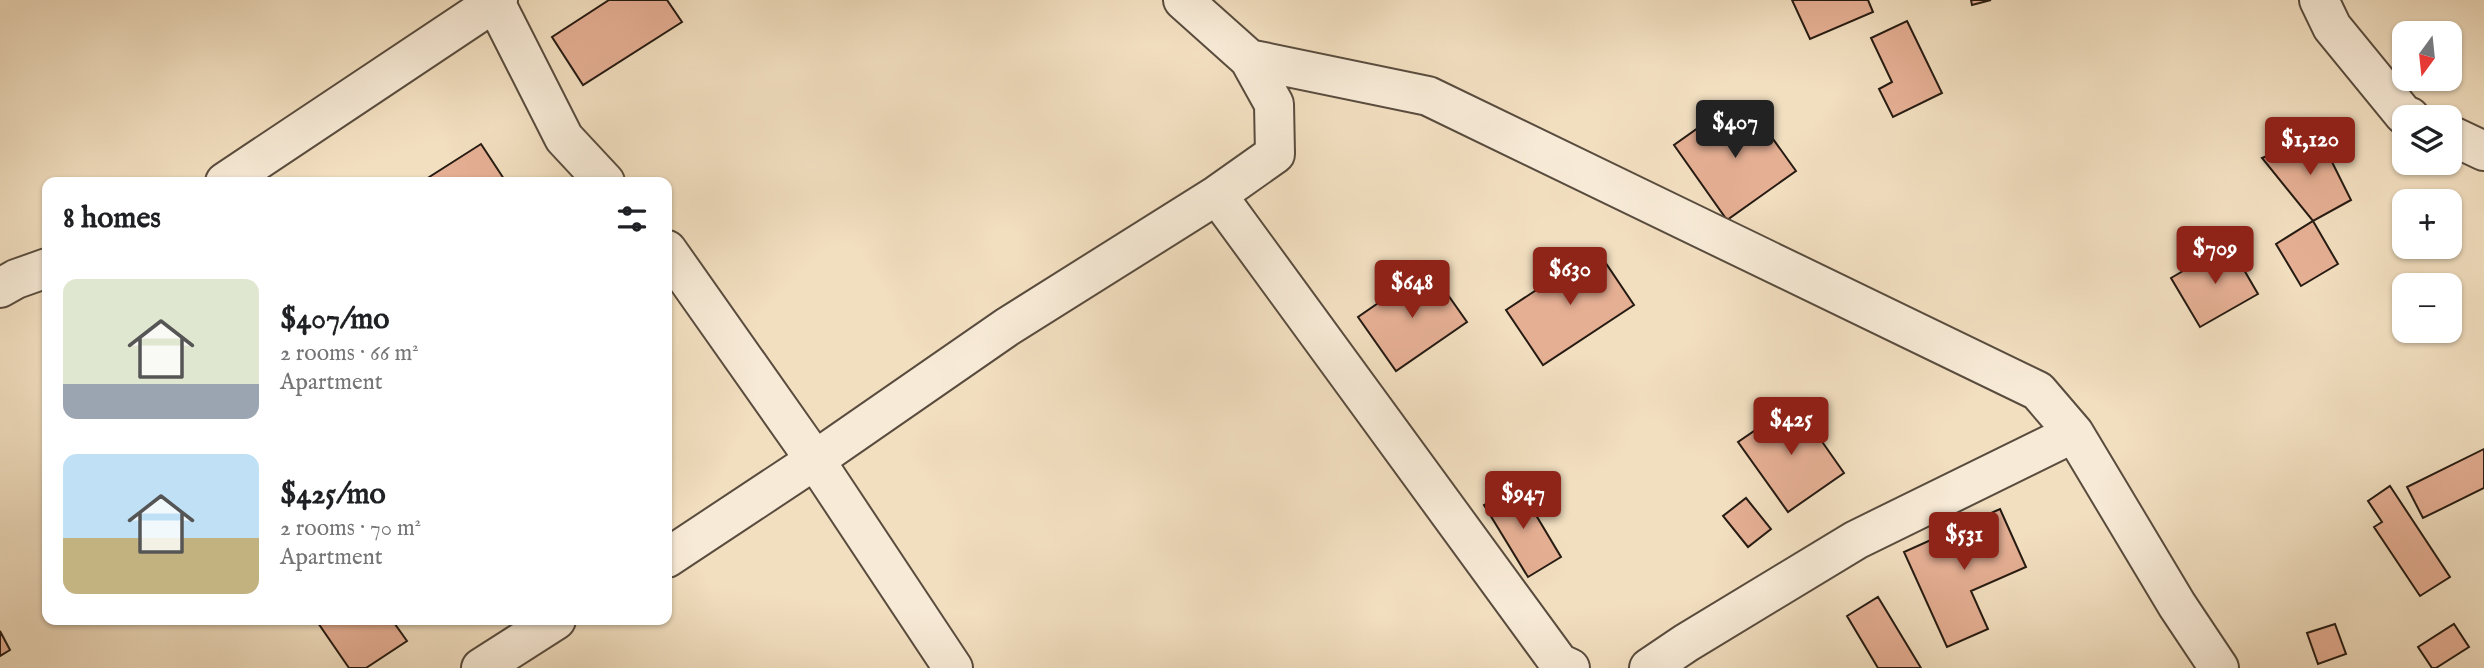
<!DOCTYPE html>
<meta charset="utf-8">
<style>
body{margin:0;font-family:"IM FELL English",serif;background:#f2f2f2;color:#202124;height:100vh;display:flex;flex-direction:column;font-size:26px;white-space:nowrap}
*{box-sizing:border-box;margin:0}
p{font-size:23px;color:#757577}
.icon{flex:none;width:38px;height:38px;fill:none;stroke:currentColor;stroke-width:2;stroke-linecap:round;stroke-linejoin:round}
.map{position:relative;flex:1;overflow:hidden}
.panel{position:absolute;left:42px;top:177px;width:630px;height:448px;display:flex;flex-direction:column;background:#fff;border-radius:14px;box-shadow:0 2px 5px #0004}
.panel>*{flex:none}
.needle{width:46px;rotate:195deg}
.controls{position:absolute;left:2392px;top:21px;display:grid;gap:14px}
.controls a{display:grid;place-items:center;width:70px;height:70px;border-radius:14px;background:#fff;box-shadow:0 2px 5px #0004;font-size:35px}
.price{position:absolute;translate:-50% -60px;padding:0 16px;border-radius:7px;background:#8f2418;color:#fff;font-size:23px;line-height:46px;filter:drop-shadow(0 2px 4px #0008)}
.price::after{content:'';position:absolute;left:50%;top:42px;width:21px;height:16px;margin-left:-10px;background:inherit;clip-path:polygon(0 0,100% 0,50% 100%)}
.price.current{background:#222;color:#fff}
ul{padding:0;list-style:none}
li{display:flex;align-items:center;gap:21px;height:175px;padding:0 21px}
li span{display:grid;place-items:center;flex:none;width:196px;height:140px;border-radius:14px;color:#555}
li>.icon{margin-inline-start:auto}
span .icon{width:84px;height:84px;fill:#fffc;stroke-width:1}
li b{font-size:30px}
h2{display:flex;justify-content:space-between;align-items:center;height:84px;padding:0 21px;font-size:30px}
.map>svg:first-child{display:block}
</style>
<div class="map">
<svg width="2484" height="668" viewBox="0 0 2484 668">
<rect width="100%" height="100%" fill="#f2dfc0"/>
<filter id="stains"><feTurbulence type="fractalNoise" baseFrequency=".00286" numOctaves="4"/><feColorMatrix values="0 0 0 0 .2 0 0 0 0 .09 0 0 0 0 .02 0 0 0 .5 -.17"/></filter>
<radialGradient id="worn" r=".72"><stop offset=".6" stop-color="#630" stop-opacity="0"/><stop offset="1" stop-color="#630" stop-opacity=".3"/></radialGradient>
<path fill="#e5af94" stroke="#261b12" stroke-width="2" d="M609,0H667L682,22L583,85L552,37Z
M1792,0H1868L1873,12L1810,39Z
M1971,0H1991L1972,5Z
M1907,21L1942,93L1893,117L1879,89L1892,82L1871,38Z
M1729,106L1740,121L1753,111L1796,171L1727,220L1674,145Z
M2319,136L2351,200L2313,221L2262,158Z
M481,144L506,182L423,181Z
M2313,221L2338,264L2301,286L2276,244Z
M2229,244L2258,294L2200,327L2171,278Z
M1597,250L1634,305L1543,365L1506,310Z
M1429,268L1467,322L1396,371L1358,317Z
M1795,403L1844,473L1788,512L1738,442Z
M2484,449V488L2423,518L2407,487Z
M1518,485L1561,557L1528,577L1484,505Z
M2390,486L2450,577L2420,596L2374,527L2382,522L2368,501Z
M1746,498L1771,529L1748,547L1723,516Z
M2000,509L2026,567L1971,591L1988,629L1947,647L1904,552Z
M1878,597L1921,668H1878L1847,616Z
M316,620H392L407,641L366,668H349Z
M2335,624L2346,654L2318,664L2307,633Z
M2454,624L2469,647L2436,668H2432L2418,647Z
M0,631L10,650L0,656Z"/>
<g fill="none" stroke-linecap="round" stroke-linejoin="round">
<g stroke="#594c3e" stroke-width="42">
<path id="minor" d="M2319,0L2332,27L2404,115L2410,117
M495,2L564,138L605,182
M1249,59L1428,96L2038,391L2074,433L2177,605L2219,668
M2450,135L2484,151
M225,182L498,0
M1217,195L1559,663L1570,668
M667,250L815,460L953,668
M0,288L16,279L47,268
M667,558L815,460L1007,327L1217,195L1275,154L1274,104L1249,59L1183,0
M481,668L556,620
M1649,668L1686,643L1856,540L2074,433"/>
</g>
<use href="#minor" stroke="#f7ead6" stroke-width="38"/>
</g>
<rect width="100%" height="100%" filter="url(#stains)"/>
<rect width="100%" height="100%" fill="url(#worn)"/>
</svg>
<div class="controls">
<a><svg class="needle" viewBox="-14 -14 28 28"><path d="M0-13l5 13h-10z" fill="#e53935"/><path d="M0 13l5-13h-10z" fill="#757577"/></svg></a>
<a><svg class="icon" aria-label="layers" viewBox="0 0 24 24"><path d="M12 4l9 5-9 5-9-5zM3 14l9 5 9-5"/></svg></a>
<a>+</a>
<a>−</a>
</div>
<b class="price current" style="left:1735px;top:160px">$407</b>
<b class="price" style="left:2310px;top:177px">$1,120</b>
<b class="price" style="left:2215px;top:286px">$709</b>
<b class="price" style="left:1570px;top:307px">$630</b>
<b class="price" style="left:1412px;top:320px">$648</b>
<b class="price" style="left:1791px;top:457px">$425</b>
<b class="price" style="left:1523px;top:531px">$947</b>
<b class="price" style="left:1964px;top:572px">$531</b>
<section class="panel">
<h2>8 homes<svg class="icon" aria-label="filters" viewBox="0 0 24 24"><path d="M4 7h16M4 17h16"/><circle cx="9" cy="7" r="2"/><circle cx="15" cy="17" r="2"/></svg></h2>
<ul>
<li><span style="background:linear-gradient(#dfe7d0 75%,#9aa5b1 0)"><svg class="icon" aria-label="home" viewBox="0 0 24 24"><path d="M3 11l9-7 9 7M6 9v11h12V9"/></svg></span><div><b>$407/mo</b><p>2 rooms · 66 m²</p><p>Apartment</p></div></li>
<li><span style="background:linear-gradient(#bfe0f5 60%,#c2b280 0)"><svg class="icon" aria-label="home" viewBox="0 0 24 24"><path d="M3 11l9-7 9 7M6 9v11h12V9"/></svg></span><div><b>$425/mo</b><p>2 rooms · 70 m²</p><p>Apartment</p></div></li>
</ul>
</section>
</div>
